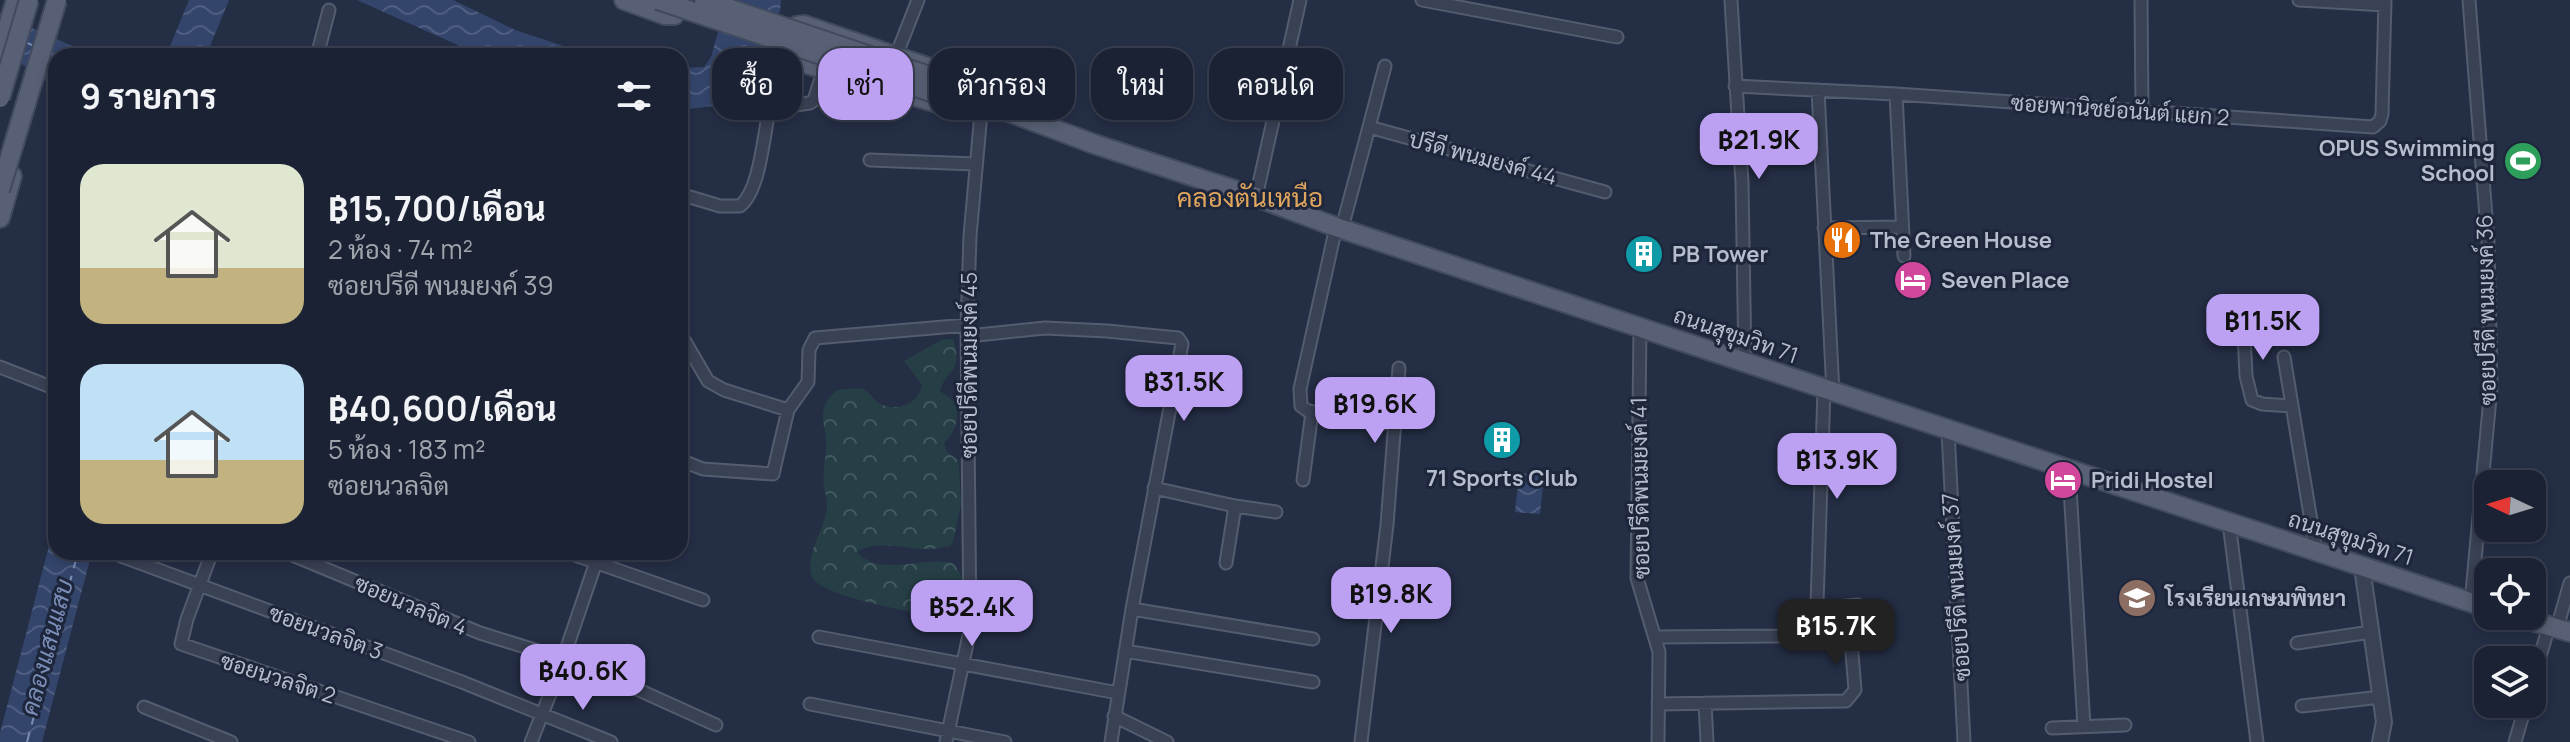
<!DOCTYPE html>
<html lang="th">
<meta charset="utf-8">
<style>
body{margin:0;font-family:Manrope,Sarabun,sans-serif;background:#282f40;color:#f1f3f6;height:100vh;display:flex;flex-direction:column;font-size:30px;white-space:nowrap}
*{box-sizing:border-box;margin:0}
p{font-size:26px;color:#a0a4ac}
.icon{flex:none;width:44px;height:44px;fill:none;stroke:currentColor;stroke-width:2;stroke-linecap:round;stroke-linejoin:round}
.map{position:relative;flex:1;overflow:hidden}
.sheet{position:absolute;left:48px;top:48px;width:640px;height:512px;display:flex;flex-direction:column;background:#1b2234;border-radius:24px;box-shadow:0 4px 12px #0003,0 0 0 2px #393f4f}
.sheet>*{flex:none}
.top-card{position:absolute;left:712px;top:48px;width:760px;height:72px;display:flex;gap:16px}
.needle{width:52px;rotate:274deg}
.tools{position:absolute;left:2474px;top:470px;display:grid;gap:16px}
.tools a{display:grid;place-items:center;width:72px;height:72px;border-radius:16px;background:#1b2234;box-shadow:0 4px 12px #0003,0 0 0 2px #393f4f;font-size:40px}
.price{position:absolute;translate:-50% -68px;padding:0 18px;border-radius:16px;background:#bca0f2;color:#111;font-size:26px;line-height:52px;filter:drop-shadow(0 2px 4px #0008)}
.price::after{content:'';position:absolute;left:50%;top:48px;width:24px;height:18px;margin-left:-12px;background:inherit;clip-path:polygon(0 0,100% 0,50% 100%)}
.price.on{background:#222;color:#fff}
ul{padding:0;list-style:none}
li{display:flex;align-items:center;gap:24px;height:200px;padding:0 32px}
li span{display:grid;place-items:center;flex:none;width:224px;height:160px;border-radius:24px;color:#555}
li>.icon{margin-inline-start:auto}
span .icon{width:96px;height:96px;fill:#fffc;stroke-width:1}
li b{font-size:34px}
h2{display:flex;justify-content:space-between;align-items:center;height:96px;padding:0 32px;font-size:34px}
.tag{padding:0 28px;border-radius:24px;background:#1b2234;box-shadow:0 4px 12px #0003,0 0 0 2px #393f4f;font-size:28px;line-height:72px}
.tag.on{background:#bca0f2;color:#111}
.map>svg:first-child{display:block}
</style>
<div class="map">
<svg width="2570" height="742" viewBox="0 0 2570 742">
<defs>
<pattern id="forest-crowns" width="20" height="18" patternUnits="userSpaceOnUse" patternTransform="scale(2)"><rect width="20" height="18" fill="#263f46"/><path d="M2 6a3 3 0 1 1 6 0M12 15a3 3 0 1 1 6 0" fill="none" stroke="#435960"/></pattern>
<pattern id="water-waves" width="16" height="10" patternUnits="userSpaceOnUse" patternTransform="scale(2)"><rect width="16" height="10" fill="#34456c"/><path d="M0 5q4-4 8 0t8 0" fill="none" stroke="#4f5e80"/></pattern>
</defs>
<rect width="100%" height="100%" fill="#242e45"/>
<path fill="url(#forest-crowns)" d="M943,339H953C964,374 947,367 940,391C943,394 948,396 951,399C964,412 954,434 944,443L947,452L958,460L959,465L961,504L953,542L950,546C944,547 937,549 930,549C907,550 878,538 857,552C879,578 924,556 952,563C967,576 966,598 968,616C946,621 820,598 812,577C804,553 826,529 827,506C828,500 825,494 824,488C822,472 827,455 826,439C826,431 822,423 823,415C823,404 830,395 838,390C846,389 858,387 865,390C871,393 874,401 880,404C897,412 919,404 922,385L904,361Z"/>
<path fill="url(#water-waves)" d="M189,0H229L206,56H166Z
M357,0H453L515,30L594,56H482Z
M727,0H781L780,11L759,65L713,106L680,110V68L704,67L711,57Z
M0,14L95,56H56L55,87L0,49Z
M1519,473L1544,475L1540,514L1515,512Z
M56,519V552H92L42,742H0V733Z"/>
<g fill="none" stroke-linecap="round" stroke-linejoin="round">
<path stroke="#7b8eb8" stroke-width="2" stroke-dasharray="10 8" stroke-linecap="butt" d="M23,41L36,47
M49,53L56,57
M27,742L78,552"/>
<g stroke="#545c6f" stroke-width="15">
<path id="minor" d="M1422,0L1617,37
M1731,0L1742,183L1745,363
M2141,0L2142,111
M2299,0L2385,5
M2469,0L2488,242L2491,387L2471,603
M317,56L329,10
M896,56L918,0
M1735,86L1896,94L2373,127L2380,121L2382,114L2385,0
M1818,90L1833,393
M1896,94L1904,256
M1369,127L1385,66
M870,160L975,164
M680,194L720,206H740C760,190 763,138 769,112L774,108L810,103L814,100L824,69
M1256,197L1300,0
M1336,227L1300,389L1301,406L1308,411L1319,413L1394,424
M1342,228L1369,127L1605,192
M1824,228L1902,227
M2243,312L2246,376L2252,400L2262,404L2292,406
M1640,328L1637,578L1659,652L1658,742
M680,333L708,381L724,390L788,410
M968,336L1045,328L1107,331L1178,338L1182,344L1132,609L1111,742
M2284,357L2316,551
M0,367L56,389
M1824,390L1817,604L1825,608L1858,605
M1948,432L1964,742
M680,460L703,469L773,474L788,410L808,382L809,350L815,338L967,325
M2069,470L2084,727
M1303,480L1312,412
M1154,488L1235,506L1226,563
M1235,506L1276,512
M2229,523L2257,742
M110,552L462,682L611,742
M212,552L187,619L181,644L469,742
M285,552L480,633L586,666L716,725
M566,552L703,600
M1132,609L1313,639
M2557,628L2570,583
M819,637L1118,693
M1655,637L1778,636L1845,632L1850,635L1851,641L1855,690L1846,701L1658,704
M2297,643L2371,632
M1125,651L1313,682
M2532,684L2549,626
M1705,703L1707,742
M810,704L1005,742
M2302,706L2381,697
M144,707L231,742
M1114,716L1167,742
M2052,728L2125,725
M531,742L558,674L596,562
M946,742L970,630L967,325L970,236L982,102
M1361,742L1387,525L1399,368
M2515,742L2526,704"/>
</g>
<g stroke="#545c6f" stroke-width="18">
<path id="tertiary" d="M2362,567L2384,722L2380,742"/>
</g>
<g stroke="#424a5e" stroke-width="22">
<path id="primary" d="M624,0L665,15H674L683,0
M804,25L965,80L982,102L957,109L796,61C784,50 788,39 797,26Z
M0,52L16,0
M934,93L954,99L982,102L1094,144L1256,197L1336,227L2488,608
M0,218L12,176
M2514,616L2570,632"/>
</g>
<use href="#minor" stroke="#394154" stroke-width="11"/>
<use href="#tertiary" stroke="#394154" stroke-width="14"/>
<use href="#primary" stroke="#576074" stroke-width="18"/>
<g stroke="#424a5e" stroke-width="22" stroke-linecap="butt">
<path id="primary-bridge" d="M658,0L934,93
M704,0L938,79
M0,98L29,0
M0,190L57,0"/>
</g>
<use href="#primary-bridge" stroke="#576074" stroke-width="18"/>
</g>
<defs>
<g id="stadium-disc" transform="scale(2)"><circle r="9.5" fill="#2e9e5b" stroke="#1d263a"/><path d="M0-5a6.5 5 0 1 0 0 10a6.5 5 0 1 0 0-10ZM-3.5-1.8h7v3.6h-7Z" fill="#fff"/></g>
<g id="restaurant-disc" transform="scale(2)"><circle r="9.5" fill="#e8710a" stroke="#1d263a"/><path d="M-5-6h1v4h1v-4h1v4h1v-4h1v5L-1.5 .5V6h-2V.5L-5-1ZM5-6V6H3V1.5H1.5Q1.5-4 5-6Z" fill="#fff"/></g>
<g id="building-disc" transform="scale(2)"><circle r="9.5" fill="#0f9aa8" stroke="#1d263a"/><path d="M-4-6H4V6H1V3H-1V6H-4ZM-2.5-4.3h1.7v1.8h-1.7ZM.8-4.3h1.7v1.8H.8ZM-2.5-1h1.7V.8h-1.7ZM.8-1h1.7V.8H.8Z" fill="#fff"/></g>
<g id="hotel-disc" transform="scale(2)"><circle r="9.5" fill="#d1479c" stroke="#1d263a"/><path d="M-6-4.5h1.5V1H6V5H4.5V3h-9V5H-6ZM-4 0a1.8 1.8 0 1 1 3.6 0ZM.5 0V-2.5h3Q6-2.5 6 0Z" fill="#fff"/></g>
<g id="school-disc" transform="scale(2)"><circle r="9.5" fill="#8d6e63" stroke="#1d263a"/><path d="M0-5L7-2L0 1L-7-2ZM-4 1L0 2.5L4 1V4Q0 6-4 4Z" fill="#fff"/></g>
</defs>
<g fill-rule="evenodd">
<use href="#stadium-disc" x="2523" y="161"/>
<use href="#restaurant-disc" x="1842" y="240"/>
<use href="#building-disc" x="1644" y="254"/>
<use href="#hotel-disc" x="1913" y="280"/>
<use href="#building-disc" x="1502" y="440"/>
<use href="#hotel-disc" x="2063" y="480"/>
<use href="#school-disc" x="2137" y="598"/>
</g>
<g text-anchor="middle" dominant-baseline="central" stroke-width="6" stroke-linejoin="round" paint-order="stroke">
<g font-size="22" fill="#b6bdce" stroke="#1d263a">
<text transform="translate(2120 110) rotate(4)">ซอยพานิชย์อนันต์ แยก 2</text>
<text transform="translate(1483 158) rotate(15)">ปรีดี พนมยงค์ 44</text>
<text transform="translate(2486 310) rotate(-91)">ซอยปรีดี พนมยงค์ 36</text>
<text transform="translate(1736 335) rotate(19)">ถนนสุขุมวิท 71</text>
<text transform="translate(969 365) rotate(-90)">ซอยปรีดีพนมยงค์ 45</text>
<text transform="translate(1640 488) rotate(-91)">ซอยปรีดีพนมยงค์ 41</text>
<text transform="translate(2351 538) rotate(18)">ถนนสุขุมวิท 71</text>
<text transform="translate(1956 587) rotate(-94)">ซอยปรีดี พนมยงค์ 37</text>
<text transform="translate(411 605) rotate(23)">ซอยนวลจิต 4</text>
<text transform="translate(326 632) rotate(20)">ซอยนวลจิต 3</text>
<text transform="translate(278 678) rotate(18)">ซอยนวลจิต 2</text>
</g>
<g font-size="22" font-weight="bold" fill="#b6bdce" stroke="#1d263a" text-anchor="start">
<text x="2495" y="148" text-anchor="end">OPUS Swimming<tspan x="2495" dy="25">School</tspan></text>
<text x="1870" y="240">The Green House</text>
<text x="1672" y="254">PB Tower</text>
<text x="1941" y="280">Seven Place</text>
<text x="1502" y="478" text-anchor="middle">71 Sports Club</text>
<text x="2091" y="480">Pridi Hostel</text>
<text x="2165" y="598">โรงเรียนเกษมพิทยา</text>
</g>
<g font-size="24" font-style="italic" fill="#7b8eb8" stroke="#1d263a">
<text transform="translate(46 647) rotate(-75)">คลองแสนแสบ</text>
</g>
<g font-size="26" fill="#e1a65e" stroke="#1d263a">
<text x="1250" y="197">คลองตันเหนือ</text>
</g>
</g>
</svg>
<div class="tools">
<a><svg class="needle" viewBox="-14 -14 28 28"><path d="M0-13l5 13h-10z" fill="#e53935"/><path d="M0 13l5-13h-10z" fill="#a0a4ac"/></svg></a>
<a><svg class="icon" aria-label="locate" viewBox="0 0 24 24"><circle cx="12" cy="12" r="6"/><path d="M12 2v4M12 18v4M2 12h4M18 12h4"/></svg></a>
<a><svg class="icon" aria-label="layers" viewBox="0 0 24 24"><path d="M12 4l9 5-9 5-9-5zM3 14l9 5 9-5"/></svg></a>
</div>
<b class="price" style="left:1759px;top:181px">฿21.9K</b>
<b class="price" style="left:2263px;top:362px">฿11.5K</b>
<b class="price" style="left:1184px;top:423px">฿31.5K</b>
<b class="price" style="left:1375px;top:445px">฿19.6K</b>
<b class="price" style="left:1837px;top:501px">฿13.9K</b>
<b class="price" style="left:1391px;top:635px">฿19.8K</b>
<b class="price" style="left:972px;top:648px">฿52.4K</b>
<b class="price on" style="left:1836px;top:667px">฿15.7K</b>
<b class="price" style="left:583px;top:712px">฿40.6K</b>
<div class="top-card">
<a class="tag">ซื้อ</a>
<a class="tag on">เช่า</a>
<a class="tag">ตัวกรอง</a>
<a class="tag">ใหม่</a>
<a class="tag">คอนโด</a>
</div>
<section class="sheet">
<h2>9 รายการ<svg class="icon" aria-label="filters" viewBox="0 0 24 24"><path d="M4 7h16M4 17h16"/><circle cx="9" cy="7" r="2"/><circle cx="15" cy="17" r="2"/></svg></h2>
<ul>
<li><span style="background:linear-gradient(#dfe7d0 65%,#c2b280 0)"><svg class="icon" aria-label="home" viewBox="0 0 24 24"><path d="M3 11l9-7 9 7M6 9v11h12V9"/></svg></span><div><b>฿15,700/เดือน</b><p>2 ห้อง · 74 m²</p><p>ซอยปรีดี พนมยงค์ 39</p></div></li>
<li><span style="background:linear-gradient(#bfe0f5 60%,#c2b280 0)"><svg class="icon" aria-label="home" viewBox="0 0 24 24"><path d="M3 11l9-7 9 7M6 9v11h12V9"/></svg></span><div><b>฿40,600/เดือน</b><p>5 ห้อง · 183 m²</p><p>ซอยนวลจิต</p></div></li>
</ul>
</section>
</div>
